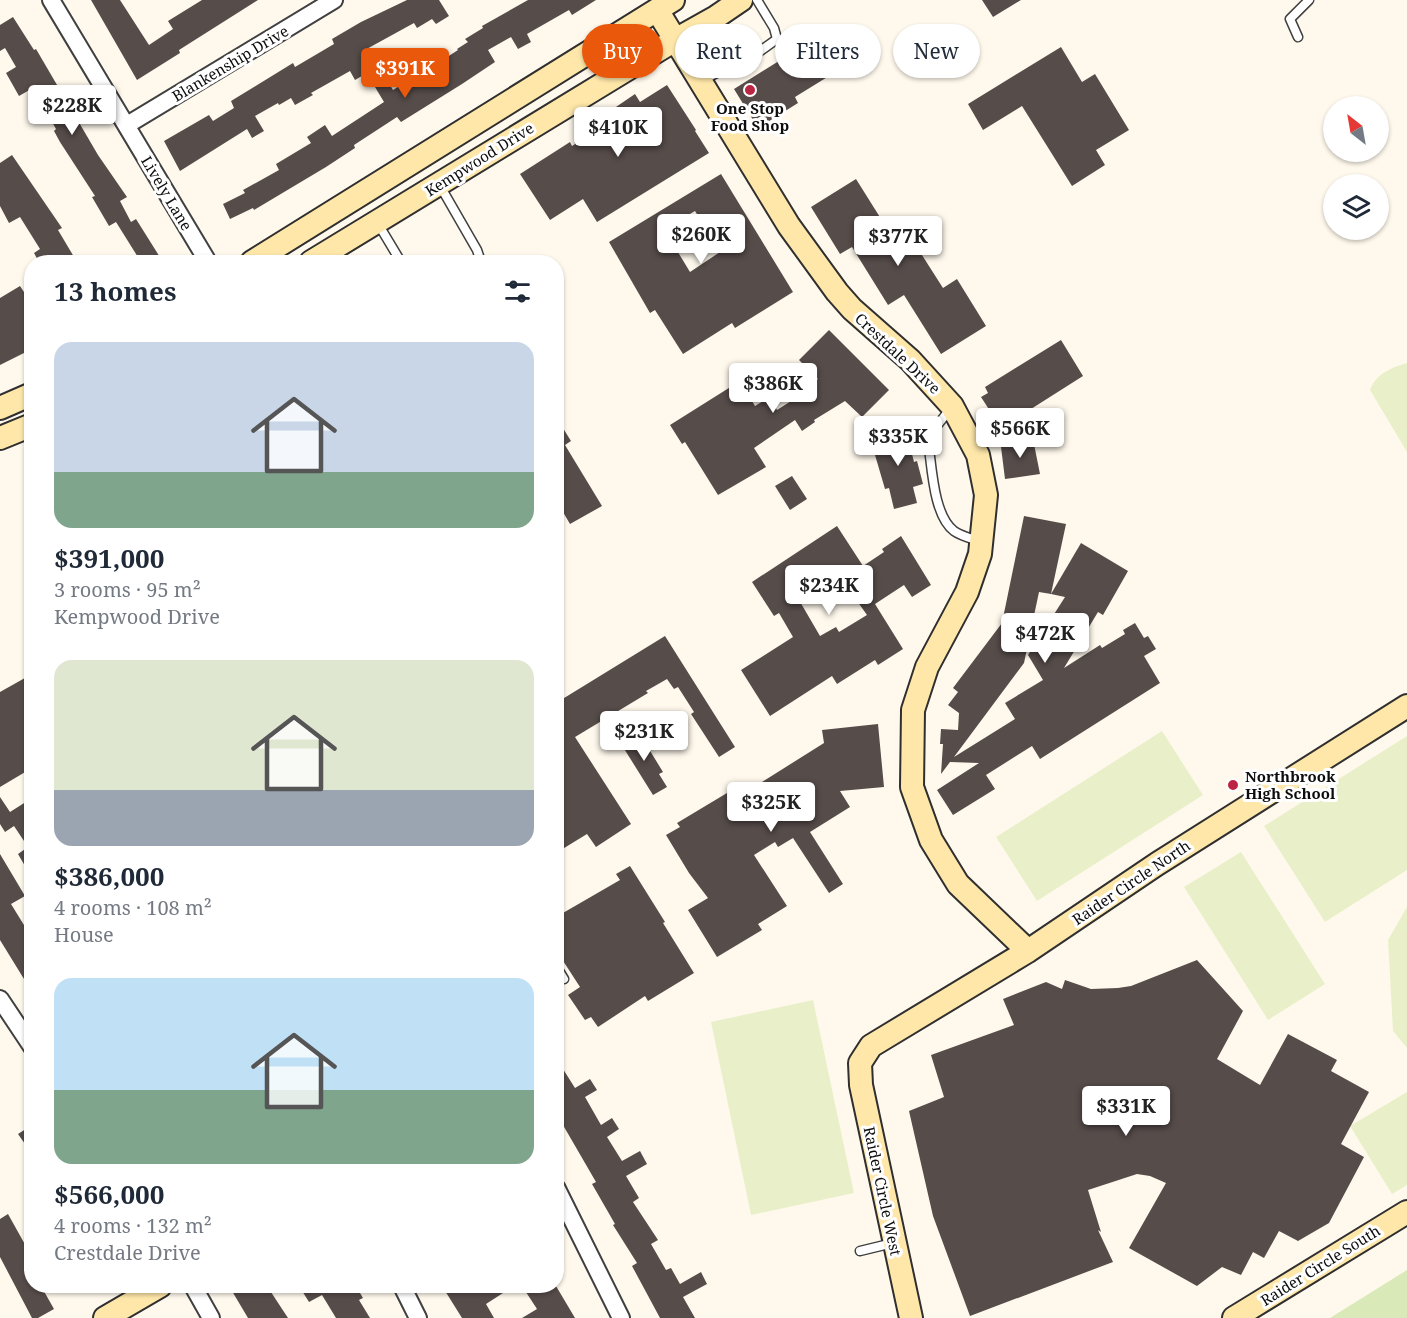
<!DOCTYPE html>
<meta charset="utf-8">
<style>
body{margin:0;font-family:"Noto Serif",serif;background:#f6f6f7;color:#1f2937;height:100vh;display:flex;flex-direction:column;font-size:22px;white-space:nowrap}
*{box-sizing:border-box;margin:0}
p{font-size:20px;color:#747a83}
.icon{flex:none;width:33px;height:33px;fill:none;stroke:currentColor;stroke-width:2;stroke-linecap:round;stroke-linejoin:round}
.map{position:relative;flex:1;overflow:hidden}
.sheet{position:absolute;left:24px;top:255px;width:540px;height:1038px;display:flex;flex-direction:column;background:#fff;border-radius:24px;box-shadow:0 2px 4px #0004}
.sheet>*{flex:none}
.hud{position:absolute;left:582px;top:24px;width:570px;height:54px;display:flex;gap:12px}
.needle{width:39px;rotate:329deg}
.buttons{position:absolute;left:1323px;top:96px;display:grid;gap:12px}
.buttons a{display:grid;place-items:center;width:66px;height:66px;border-radius:50%;background:#fff;box-shadow:0 2px 4px #0004;font-size:30px}
.price{position:absolute;translate:-50% -51px;padding:0 14px;border-radius:6px;background:#fff;color:#222;font-size:20px;line-height:39px;filter:drop-shadow(0 2px 3px #0008)}
.price::after{content:'';position:absolute;left:50%;top:36px;width:18px;height:14px;margin-left:-9px;background:inherit;clip-path:polygon(0 0,100% 0,50% 100%)}
.price.active{background:#ea580c;color:#fff}
ul{padding:0;list-style:none}
li{display:grid;align-content:center;gap:12px;height:318px;padding:0 30px}
li span{display:grid;place-items:center;height:186px;border-radius:18px;color:#555}
li>.icon{margin-inline-start:auto}
span .icon{width:108px;height:108px;fill:#fffc;stroke-width:1}
li b{font-size:26px}
h2{display:flex;justify-content:space-between;align-items:center;height:72px;padding:0 30px;font-size:26px}
.pill{padding:0 21px;border-radius:27px;background:#fff;box-shadow:0 2px 4px #0004;font-size:21px;line-height:54px}
.pill.active{background:#ea580c;color:#fff}
.map>svg:first-child{display:block}
</style>
<div class="map">
<svg width="1407" height="1318" viewBox="0 0 1407 1318">
<rect width="100%" height="100%" fill="#fff9ed"/>
<path fill="#d9e9b8" d="M1407,1270V1318H1330Z"/>
<path fill="#e9f0c9" d="M1407,363V452L1370,390C1376,374 1390,368 1407,363Z
M1162,731L1203,795L1037,901L996,837Z
M1407,736V870L1325,922L1264,826Z
M1241,852L1325,984L1268,1020L1184,887Z
M1407,907V1048L1393,1031L1388,940Z
M813,1000L854,1193L751,1215L711,1022Z
M1407,1092V1185L1392,1194L1350,1126Z"/>
<path fill="#564c4a" fill-rule="evenodd" d="M91,0H120L149,45L173,29L168,21L202,0H258L179,50L180,53L137,80Z
M407,0H439L449,16L436,24L432,19L417,28L414,23L363,51L374,69L355,80L350,71L311,93L313,95L295,105L291,98L279,105L278,103L255,116L264,131L252,138L247,129L180,171L164,141L209,115L213,121L234,108L231,101L293,63L295,67L334,44L332,39L361,22Z
M528,0H596L572,15L569,10L527,34L531,42L518,49L511,37L488,50L495,62L462,84L401,122L397,117L354,145L355,148L326,167L254,210L253,208L230,219L223,204L245,193L243,190L279,170L276,164L311,143L307,137L325,125L332,136L384,102L372,82L384,75L393,90L429,68L426,63L435,57L438,63L458,50L457,49L468,42L465,39L483,28L482,26Z
M982,0H1021L993,17Z
M13,17L34,50L36,49L98,155L127,197L120,201L131,222L136,219L163,262H141L116,222L109,226L92,197L95,196L60,142L54,131L56,129L33,88L19,96L6,73L16,67L5,48L0,51V25Z
M808,43L829,76L795,97L798,103L758,128L734,89Z
M1061,47L1082,82L1095,74L1129,130L1096,150L1105,165L1072,186L1022,106L983,130L968,104Z
M667,85L696,130L695,131L709,153L597,222L583,199L550,220L520,174L570,142L572,146L618,117L613,109L635,94L640,102Z
M12,155L62,228L58,230L77,262H39L34,253L40,249L20,217L9,223L0,206V163Z
M721,174L793,292L735,328L732,323L683,354L655,310L650,313L609,242ZM695,211L720,252L690,272L664,229Z
M856,179L893,238L906,230L943,288L957,279L986,326L941,354L904,295L888,305L852,247L840,254L811,207Z
M20,286L32,304V349L0,365V298Z
M829,330L889,390L862,417L845,401L814,420L815,422L802,431L795,420L754,448L766,467L718,495L685,442L682,444L670,425L740,381L755,406L770,397L777,410L799,396L796,393L818,379L799,360Z
M1061,340L1083,376L1001,428L981,397L988,393L985,387Z
M556,417L571,441L565,445L602,506L570,524L556,500Z
M905,426L914,462L917,461L923,484L913,487L917,503L894,509L889,488L885,489L875,455L882,453L876,434Z
M1033,439L1040,474L1005,479L1001,447L1012,445L1010,442Z
M792,476L807,499L790,510L775,486Z
M1024,516L1066,524L1051,594L1039,592L1024,663L954,757L1015,719L1005,703L1043,680L1028,655L1065,597L1051,594L1081,543L1128,571L1103,615L1098,612L1064,668L1100,645L1102,648L1125,634L1123,630L1135,623L1144,638L1148,636L1156,649L1144,656L1160,683L1040,759L1032,746L986,775L995,789L953,815L937,790L979,763L950,762L941,774L943,744H940L941,729L958,730L959,713L948,705L958,692L953,688L1002,623Z
M837,526L863,566L884,552L882,549L901,536L931,585L912,597L904,585L875,604L903,649L878,665L875,660L837,684L832,676L770,716L741,670L793,637L779,613L774,616L752,582ZM838,574L867,615L839,632L836,627L820,636L799,600Z
M665,636L735,747L719,757L691,714L694,712L678,687L674,689L667,679L646,691L648,693L575,737L631,824L596,847L587,834L556,853V703Z
M32,674V768L0,787V692Z
M878,724L884,787L840,791L850,807L810,832L843,884L829,893L793,838L778,847L775,842L754,855L787,906L758,924L762,930L717,957L688,910L708,898L689,873L666,835L680,827L677,823L732,790L739,801L764,785L762,782L824,743L822,730Z
M632,731L640,743L644,741L663,772L659,774L667,787L653,795L618,739Z
M0,797L10,812L32,798V878L18,854L28,847L14,826L5,832L0,824Z
M0,854L25,896L11,904L32,938V992L0,940Z
M630,866L665,922L663,923L694,973L648,1001L645,996L598,1027L591,1017L585,1020L568,995L580,987L556,950V917L620,880L616,874Z
M1197,960L1243,1011L1217,1059L1260,1085L1288,1034L1337,1060L1331,1071L1369,1092L1341,1144L1364,1157L1329,1223L1298,1241L1279,1231L1264,1258L1253,1252L1241,1275L1222,1267L1197,1286L1129,1248L1166,1183L1150,1176L1137,1174L1088,1190L1101,1232L1098,1230L1113,1262L970,1316L933,1216L909,1111L944,1097L931,1055L1014,1025L1003,999L1046,982L1062,989L1065,980L1091,989L1118,988L1131,986Z
M556,1058L575,1088L590,1079L597,1090L585,1097L601,1125L612,1118L619,1129L607,1137L622,1161L640,1151L647,1164L626,1176L639,1198L633,1202L658,1240L651,1244L666,1270L671,1268L680,1284L701,1272L707,1284L683,1297L695,1318H660L632,1266L637,1263L613,1225L615,1224L592,1184L596,1182L556,1113Z
M32,1125V1154L18,1134Z
M8,1214L32,1257V1286H41L54,1309L38,1318H32L0,1257V1219Z
M229,1286H267L288,1318H248Z
M299,1286H356L363,1298L359,1300L370,1318H336L322,1295L309,1302Z
M442,1286H514L486,1304L494,1318H462Z
M522,1286H556L575,1318H522L537,1309Z"/>
<g fill="none" stroke-linecap="round" stroke-linejoin="round">
<g stroke="#404040" stroke-width="11">
<path id="lane" d="M716,17L742,60L756,54L777,39L774,28L757,0
M1298,37L1290,19L1309,0
M701,81L742,60
M439,184L477,250L481,262
M377,222L401,262
M950,409L933,431L928,441C932,466 933,515 954,531C961,536 973,539 981,542
M556,966L564,979
M860,1251L893,1243"/>
</g>
<g stroke="#404040" stroke-width="20">
<path id="street" d="M51,0L208,262
M127,125L334,0
M0,999L32,1047
M556,1187L621,1318
M193,1286L211,1318
M402,1286L418,1318"/>
</g>
<g stroke="#2f2f2f" stroke-width="26">
<path id="secondary" d="M657,10L789,226L837,292L852,309L910,360L952,406L978,455L986,495L980,554L967,592L927,667L913,710L912,787L931,840L958,884L1028,951
M252,262L673,0
M311,262L675,40L716,17L741,0
M0,408L32,394
M0,438L32,425
M105,1318L160,1286
M911,1318L861,1085L860,1063L871,1046L1028,951L1157,864L1407,706
M1234,1318L1407,1212"/>
</g>
<use href="#lane" stroke="#fff" stroke-width="8"/>
<use href="#street" stroke="#fff" stroke-width="16"/>
<use href="#secondary" stroke="#fee7a9" stroke-width="22"/>
</g>
<g fill="#bc2645" stroke="#fff" stroke-width="2">
<circle cx="750" cy="90" r="6"/>
<circle cx="1233" cy="785" r="6"/>
</g>
<g text-anchor="middle" dominant-baseline="central" stroke-width="6" stroke-linejoin="round" paint-order="stroke">
<g font-size="15" fill="#0d0d0d" stroke="#fff">
<text transform="translate(230 63) rotate(-31)">Blankenship Drive</text>
<text transform="translate(479 159) rotate(-32)">Kempwood Drive</text>
<text transform="translate(167 193) rotate(59)">Lively Lane</text>
<text transform="translate(898 353) rotate(43)">Crestdale Drive</text>
<text transform="translate(1131 882) rotate(-34)">Raider Circle North</text>
<text transform="translate(883 1191) rotate(78)">Raider Circle West</text>
<text transform="translate(1320 1265) rotate(-32)">Raider Circle South</text>
</g>
<g font-size="15" font-weight="bold" fill="#0d0d0d" stroke="#fff">
<text x="750" y="108">One Stop<tspan x="750" dy="17">Food Shop</tspan></text>
<text x="1245" y="776" text-anchor="start">Northbrook<tspan x="1245" dy="17">High School</tspan></text>
</g>
</g>
</svg>
<div class="buttons">
<a><svg class="needle" viewBox="-14 -14 28 28"><path d="M0-13l5 13h-10z" fill="#e53935"/><path d="M0 13l5-13h-10z" fill="#747a83"/></svg></a>
<a><svg class="icon" aria-label="layers" viewBox="0 0 24 24"><path d="M12 4l9 5-9 5-9-5zM3 14l9 5 9-5"/></svg></a>
</div>
<b class="price active" style="left:405px;top:99px">$391K</b>
<b class="price" style="left:72px;top:136px">$228K</b>
<b class="price" style="left:618px;top:158px">$410K</b>
<b class="price" style="left:701px;top:265px">$260K</b>
<b class="price" style="left:898px;top:267px">$377K</b>
<b class="price" style="left:773px;top:414px">$386K</b>
<b class="price" style="left:1020px;top:459px">$566K</b>
<b class="price" style="left:898px;top:467px">$335K</b>
<b class="price" style="left:829px;top:616px">$234K</b>
<b class="price" style="left:1045px;top:664px">$472K</b>
<b class="price" style="left:644px;top:762px">$231K</b>
<b class="price" style="left:771px;top:833px">$325K</b>
<b class="price" style="left:1126px;top:1137px">$331K</b>
<div class="hud">
<a class="pill active">Buy</a>
<a class="pill">Rent</a>
<a class="pill">Filters</a>
<a class="pill">New</a>
</div>
<section class="sheet">
<h2>13 homes<svg class="icon" aria-label="filters" viewBox="0 0 24 24"><path d="M4 7h16M4 17h16"/><circle cx="9" cy="7" r="2"/><circle cx="15" cy="17" r="2"/></svg></h2>
<ul>
<li><span style="background:linear-gradient(#c9d6e8 70%,#7fa58c 0)"><svg class="icon" aria-label="home" viewBox="0 0 24 24"><path d="M3 11l9-7 9 7M6 9v11h12V9"/></svg></span><div><b>$391,000</b><p>3 rooms · 95 m²</p><p>Kempwood Drive</p></div></li>
<li><span style="background:linear-gradient(#dfe7d0 70%,#9aa5b1 0)"><svg class="icon" aria-label="home" viewBox="0 0 24 24"><path d="M3 11l9-7 9 7M6 9v11h12V9"/></svg></span><div><b>$386,000</b><p>4 rooms · 108 m²</p><p>House</p></div></li>
<li><span style="background:linear-gradient(#bfe0f5 60%,#7fa58c 0)"><svg class="icon" aria-label="home" viewBox="0 0 24 24"><path d="M3 11l9-7 9 7M6 9v11h12V9"/></svg></span><div><b>$566,000</b><p>4 rooms · 132 m²</p><p>Crestdale Drive</p></div></li>
</ul>
</section>
</div>
